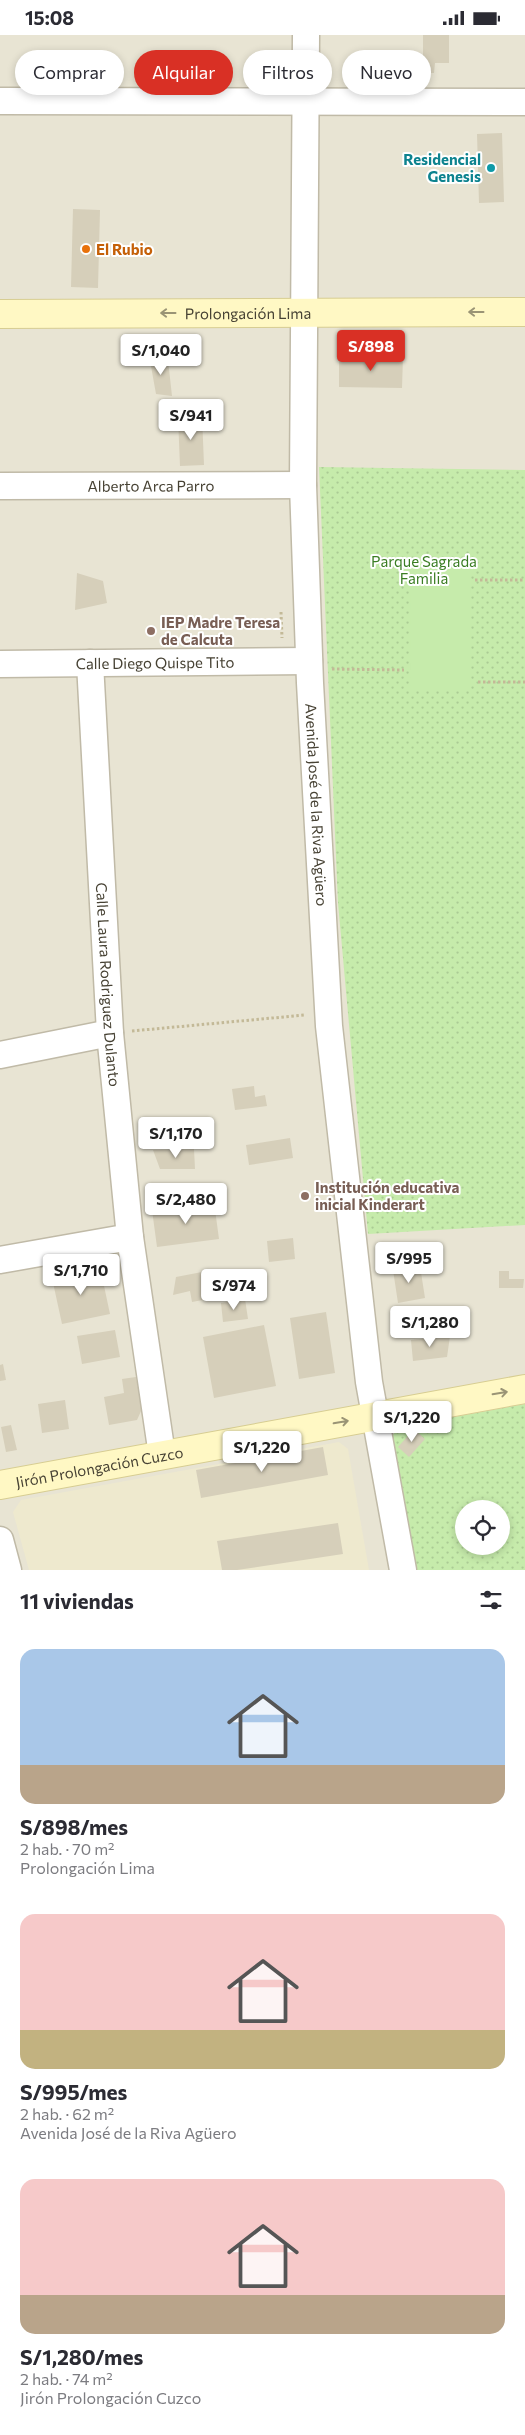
<!DOCTYPE html>
<html lang="es">
<meta charset="utf-8">
<style>
body{margin:0;font-family:Commissioner,sans-serif;background:#f7f7f7;color:#2b2b33;height:100vh;display:flex;flex-direction:column;font-size:19px;white-space:nowrap}
*{box-sizing:border-box;margin:0}
p{font-size:16px;color:#7c7c81}
.icon{flex:none;width:28px;height:28px;fill:none;stroke:currentColor;stroke-width:2;stroke-linecap:round;stroke-linejoin:round}
.map{position:relative;height:1535px;overflow:hidden}
.details{display:flex;flex-direction:column;background:#fff;flex:1}
.details>*{flex:none}
.top-card{position:absolute;left:15px;top:15px;width:495px;height:45px;display:flex;gap:10px}
.controls{position:absolute;left:455px;top:1465px;display:grid;gap:10px}
.controls a{display:grid;place-items:center;width:55px;height:55px;border-radius:50%;background:#fff;box-shadow:0 2px 8px #0003;font-size:25px}
.price{position:absolute;translate:-50% -42px;padding:0 11px;border-radius:5px;background:#fff;color:#222;font-size:16px;line-height:32px;filter:drop-shadow(0 1px 2px #0008)}
.price::after{content:'';position:absolute;left:50%;top:30px;width:15px;height:11px;margin-left:-8px;background:inherit;clip-path:polygon(0 0,100% 0,50% 100%)}
.price.on{background:#d93025;color:#fff}
ul{padding:0;list-style:none}
li{display:grid;align-content:center;gap:10px;height:265px;padding:0 20px}
li span{display:grid;place-items:center;height:155px;border-radius:15px;color:#555}
li>.icon{margin-inline-start:auto}
span .icon{width:90px;height:90px;fill:#fffc;stroke-width:1}
li b{font-size:21px}
h2{display:flex;justify-content:space-between;align-items:center;height:60px;padding:0 20px;font-size:21px}
.tag{padding:0 18px;border-radius:22px;background:#fff;box-shadow:0 2px 8px #0003;font-size:18px;line-height:45px}
.tag.on{background:#d93025;color:#fff}
.status{display:flex;justify-content:space-between;align-items:center;height:35px;padding:0 25px;background:#fff;direction:ltr}
.status svg{height:14px;fill:currentColor}
.map>svg:first-child{display:block}
</style>
<div class="status"><b>15:08</b><svg viewBox="0 0 49 12"><path d="M0 12V9h3v3zM5 12V6h3v6zM10 12V3h3v9zM15 12V0h3v12zM26 1h20v11H26zM47 4h2v5h-2z"/></svg></div>
<div class="map">
<svg width="525" height="1535" viewBox="0 0 525 1535">
<defs>
<pattern id="park-dots" width="8" height="8" patternUnits="userSpaceOnUse" patternTransform="scale(1.25)"><rect width="8" height="8" fill="#c6ebab"/><path d="M2 2h.1M6 6h.1" fill="none" stroke="#abcb94" stroke-width="1.8" stroke-linecap="round"/></pattern>
</defs>
<rect width="100%" height="100%" fill="#f4f1e5"/>
<path fill="#e8e4d3" fill-rule="evenodd" d="M0,0H525V1535H0ZM464,1474H501V1511H464Z"/>
<path fill="#eee9ce" d="M339,1407L348,1414L369,1535H29L13,1477L21,1465Z"/>
<path fill="url(#park-dots)" fill-rule="evenodd" d="M319,432L525,435V1190L368,1199L338,868Z
M525,1369V1535H416L392,1400L404,1391ZM464,1474H501V1511H464Z"/>
<path fill="#c6ebab" d="M470,532L471,654H411L410,533Z"/>
<path fill="#d6cfba" d="M423,0H449V28H435L434,38H423Z
M502,98L504,167L479,168L477,99Z
M73,174L100,175L98,253L71,252Z
M149,320L168,325L172,361L156,359Z
M339,320L403,322L402,353L339,352Z
M202,381L204,430L180,431L178,382Z
M77,538L103,546L107,568L75,575Z
M254,1051L255,1062L265,1060L267,1071L235,1075L232,1054Z
M290,1103L293,1123L249,1130L246,1110Z
M194,1114L195,1134H160L153,1115Z
M214,1167L219,1204L157,1212L152,1175Z
M293,1203L295,1224L269,1227L267,1206Z
M420,1231L425,1263L398,1268L393,1235Z
M100,1232L110,1279L62,1289L52,1243Z
M499,1236H509V1244H524L523,1253H499Z
M202,1237L208,1264L192,1267L190,1256L173,1260L176,1242Z
M245,1264L248,1284L223,1287L221,1268Z
M326,1277L335,1338L299,1344L290,1283Z
M264,1290L276,1351L214,1363L203,1302Z
M115,1295L120,1322L82,1329L77,1301Z
M450,1301L447,1322L413,1326L411,1305Z
M3,1329L6,1345L0,1346V1330Z
M136,1342L142,1374L137,1385L109,1390L104,1362L124,1358L122,1344Z
M65,1365L69,1394L42,1398L38,1369Z
M11,1390L17,1415L6,1417L1,1392Z
M414,1394L425,1404L409,1422L398,1412Z
M323,1412L328,1440L201,1463L196,1435Z
M338,1488L343,1519L237,1535H222L217,1506Z"/>
<g fill="none" stroke-linecap="round" stroke-linejoin="round">
<g stroke="#c0baa7" stroke-width="29">
<g id="street">
<path id="s1" d="M306,0L303,450L310,648L329,991L369,1347L403,1535"/>
<path d="M0,66L525,67"/>
<path id="s2" d="M0,451L303,450"/>
<path id="s3" d="M90,628L110,998L130,1202L162,1420"/>
<path id="s4" d="M0,629L309,626"/>
<path d="M0,1020L110,998"/>
<path d="M0,1225L130,1202"/>
<path d="M0,1505L8,1535"/>
</g>
</g>
<g stroke="#d7cd92" stroke-width="30">
<g id="secondary">
<path id="s5" d="M0,279L525,277"/>
<path id="s6" d="M0,1450L525,1354"/>
</g>
</g>
<path stroke="#c3b997" stroke-width="3" stroke-dasharray="2.5 2.5" stroke-linecap="butt" d="M475,545H525
M281,577L282,603
M332,634L404,635
M478,647H525
M132,996L305,980"/>
<use href="#street" stroke="#fff" stroke-width="26"/>
<use href="#secondary" stroke="#fff8c4" stroke-width="28"/>
</g>
<defs><path id="oneway-shaft" d="M-6 0H5M1.5-3L5.5 0L1.5 3" fill="none" stroke-width="1.6" stroke-linecap="round" stroke-linejoin="round" transform="scale(1.25)"/></defs>
<g stroke="#9a9475">
<use href="#oneway-shaft" transform="translate(476 277) rotate(-180)"/>
<use href="#oneway-shaft" transform="translate(168 278) rotate(180)"/>
<use href="#oneway-shaft" transform="translate(500 1358) rotate(-9)"/>
<use href="#oneway-shaft" transform="translate(341 1387) rotate(-10)"/>
</g>
<circle fill="#0f9aa8" stroke="#fff" stroke-width="2" cx="491" cy="133" r="5"/>
<circle fill="#e8710a" stroke="#fff" stroke-width="2" cx="86" cy="214" r="5"/>
<g fill="#8d6e63" stroke="#fff" stroke-width="2">
<circle cx="151" cy="596" r="5"/>
<circle cx="305" cy="1161" r="5"/>
</g>
<g text-anchor="middle" dominant-baseline="central" stroke-width="4" stroke-linejoin="round" paint-order="stroke">
<g font-size="15" font-weight="bold" fill="#0d838f" stroke="#fff" text-anchor="end">
<text x="481" y="124">Residencial<tspan x="481" dy="17">Genesis</tspan></text>
</g>
<g font-size="15" font-weight="bold" fill="#c56008" stroke="#fff" text-anchor="start">
<text x="96" y="214">El Rubio</text>
</g>
<g font-size="15" fill="#474234" stroke="#fff">
<text stroke="none"><textPath href="#s5" startOffset="248">Prolongación Lima</textPath></text>
<text stroke="none"><textPath href="#s2" startOffset="151">Alberto Arca Parro</textPath></text>
<text stroke="none"><textPath href="#s4" startOffset="155">Calle Diego Quispe Tito</textPath></text>
<text stroke="none"><textPath href="#s1" startOffset="770">Avenida José de la Riva Agüero</textPath></text>
<text stroke="none"><textPath href="#s3" startOffset="322">Calle Laura Rodriguez Dulanto</textPath></text>
<text stroke="none"><textPath href="#s6" startOffset="101">Jirón Prolongación Cuzco</textPath></text>
</g>
<g font-size="15" fill="#3a7d23" stroke="#fff">
<text x="424" y="526">Parque Sagrada<tspan x="424" dy="17">Familia</tspan></text>
</g>
<g font-size="15" font-weight="bold" fill="#785e54" stroke="#fff" text-anchor="start">
<text x="161" y="587">IEP Madre Teresa<tspan x="161" dy="17">de Calcuta</tspan></text>
<text x="315" y="1152">Institución educativa<tspan x="315" dy="17">inicial Kinderart</tspan></text>
</g>
</g>
</svg>
<div class="controls">
<a><svg class="icon" aria-label="locate" viewBox="0 0 24 24"><circle cx="12" cy="12" r="6"/><path d="M12 2v4M12 18v4M2 12h4M18 12h4"/></svg></a>
</div>
<b class="price on" style="left:371px;top:337px">S/898</b>
<b class="price" style="left:161px;top:341px">S/1,040</b>
<b class="price" style="left:191px;top:406px">S/941</b>
<b class="price" style="left:176px;top:1124px">S/1,170</b>
<b class="price" style="left:186px;top:1190px">S/2,480</b>
<b class="price" style="left:409px;top:1249px">S/995</b>
<b class="price" style="left:81px;top:1261px">S/1,710</b>
<b class="price" style="left:234px;top:1276px">S/974</b>
<b class="price" style="left:430px;top:1313px">S/1,280</b>
<b class="price" style="left:412px;top:1408px">S/1,220</b>
<b class="price" style="left:262px;top:1438px">S/1,220</b>
<div class="top-card">
<a class="tag">Comprar</a>
<a class="tag on">Alquilar</a>
<a class="tag">Filtros</a>
<a class="tag">Nuevo</a>
</div>
</div>
<section class="details">
<h2>11 viviendas<svg class="icon" aria-label="filters" viewBox="0 0 24 24"><path d="M4 7h16M4 17h16"/><circle cx="9" cy="7" r="2"/><circle cx="15" cy="17" r="2"/></svg></h2>
<ul>
<li><span style="background:linear-gradient(#a9c7e8 75%,#b9a48a 0)"><svg class="icon" aria-label="home" viewBox="0 0 24 24"><path d="M3 11l9-7 9 7M6 9v11h12V9"/></svg></span><div><b>S/898/mes</b><p>2 hab. · 70 m²</p><p>Prolongación Lima</p></div></li>
<li><span style="background:linear-gradient(#f6c9c9 75%,#c2b280 0)"><svg class="icon" aria-label="home" viewBox="0 0 24 24"><path d="M3 11l9-7 9 7M6 9v11h12V9"/></svg></span><div><b>S/995/mes</b><p>2 hab. · 62 m²</p><p>Avenida José de la Riva Agüero</p></div></li>
<li><span style="background:linear-gradient(#f6c9c9 75%,#b9a48a 0)"><svg class="icon" aria-label="home" viewBox="0 0 24 24"><path d="M3 11l9-7 9 7M6 9v11h12V9"/></svg></span><div><b>S/1,280/mes</b><p>2 hab. · 74 m²</p><p>Jirón Prolongación Cuzco</p></div></li>
</ul>
</section>
